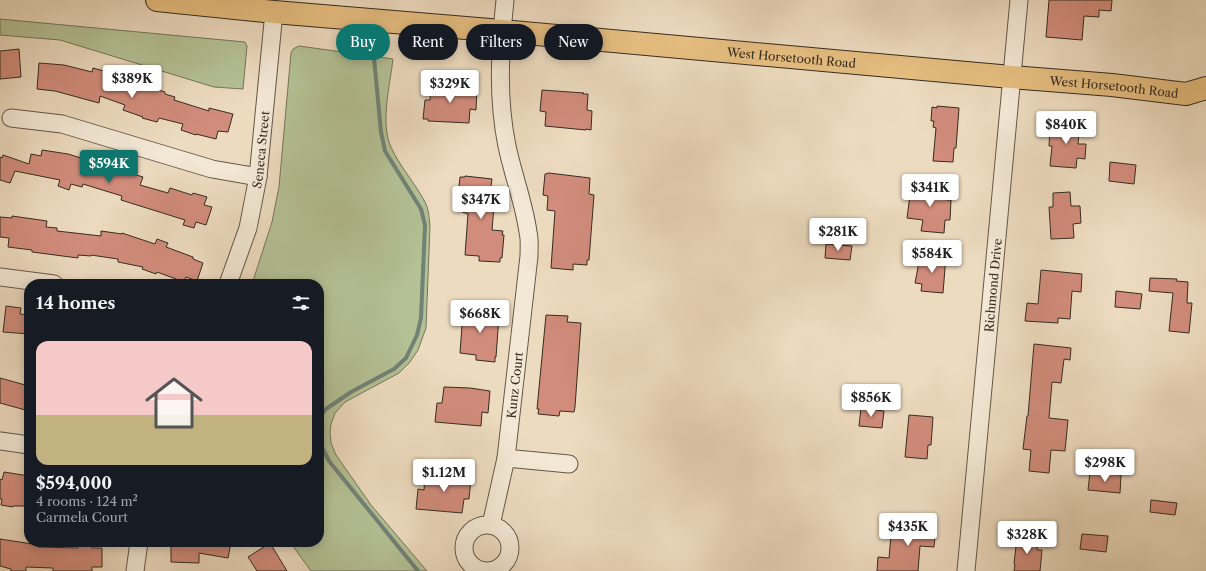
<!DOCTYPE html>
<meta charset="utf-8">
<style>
body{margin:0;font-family:"Libre Caslon Text",serif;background:#20242c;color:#f1f3f6;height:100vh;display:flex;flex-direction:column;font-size:15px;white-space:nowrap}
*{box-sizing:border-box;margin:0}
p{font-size:13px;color:#9ea1a6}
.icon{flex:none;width:22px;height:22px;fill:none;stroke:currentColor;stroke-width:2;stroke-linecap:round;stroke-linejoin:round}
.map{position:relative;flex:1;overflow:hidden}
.drawer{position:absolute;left:24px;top:279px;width:300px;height:268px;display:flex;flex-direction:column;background:#171b24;border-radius:16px;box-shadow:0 2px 10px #0003}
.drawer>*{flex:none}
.hud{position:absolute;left:336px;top:24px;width:380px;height:36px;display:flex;gap:8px}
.price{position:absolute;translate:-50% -34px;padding:0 9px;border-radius:4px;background:#fff;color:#222;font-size:13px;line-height:26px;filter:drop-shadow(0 1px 2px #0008)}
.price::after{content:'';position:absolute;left:50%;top:24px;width:12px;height:9px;margin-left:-6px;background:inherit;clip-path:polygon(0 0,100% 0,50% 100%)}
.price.on{background:#0f766e;color:#fff}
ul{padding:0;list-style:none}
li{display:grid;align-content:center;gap:8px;height:212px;padding:0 12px}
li+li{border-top:1px solid #363941}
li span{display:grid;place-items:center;height:124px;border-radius:12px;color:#555}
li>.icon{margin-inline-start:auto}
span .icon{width:72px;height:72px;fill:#fffc;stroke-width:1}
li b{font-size:17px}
h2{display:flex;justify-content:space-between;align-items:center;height:48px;padding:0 12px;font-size:17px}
.chip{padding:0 14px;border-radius:18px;background:#171b24;box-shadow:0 2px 10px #0003;font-size:14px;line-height:36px}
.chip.on{background:#0f766e;color:#fff}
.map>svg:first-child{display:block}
</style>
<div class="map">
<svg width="1206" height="571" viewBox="0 0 1206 571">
<rect width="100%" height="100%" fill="#eddbbf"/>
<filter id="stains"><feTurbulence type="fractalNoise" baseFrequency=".005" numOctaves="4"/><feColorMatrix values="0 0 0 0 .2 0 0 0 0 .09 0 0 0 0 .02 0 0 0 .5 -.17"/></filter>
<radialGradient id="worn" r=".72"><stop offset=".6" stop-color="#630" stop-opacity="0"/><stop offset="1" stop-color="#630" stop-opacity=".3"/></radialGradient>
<path fill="#b4c195" stroke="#74765b" d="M0,19L245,42L247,46L243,89L214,87L60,40L0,35Z
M299,46L393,59C390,85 380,124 391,147C400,167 415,183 425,202C429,209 429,218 430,226L426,328L418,350L410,362L399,373L345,402L335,413L331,424L330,432L331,443L336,455L371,505L427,571H311L290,542H319V284H252L272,222L279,187L291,53L293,49Z"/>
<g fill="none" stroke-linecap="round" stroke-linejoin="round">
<path stroke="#718277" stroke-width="4" d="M319,418L326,409L351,392L394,369L406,358L417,335L421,318L425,225L421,209L385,151L381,132L374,58
M319,441L329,461L418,571"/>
</g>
<path fill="#d18c7b" stroke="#352c21" d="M1049,0H1112L1111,11L1099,10V17L1084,16L1082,40L1046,37Z
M19,49L21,77L0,79V51Z
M39,63L64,65L92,72L93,68L107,72V74L117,78L116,80L150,91L151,88L165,92V94L175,97L174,100L209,111V108L233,114L228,132L218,131L216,139L196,134V135L181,130L183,124L159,118L157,122L142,118L143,117L123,110L125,105L100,96L99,103L55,91L37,89Z
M436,84L477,88L476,110L470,109L469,123L428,121V119H423L425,100H430L431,85Z
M542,90L584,93L583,94H588L587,110L592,111L591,130L586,129V130L545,126L546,112L540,111Z
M937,106L959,108L956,148H954L953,162L933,161L936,128L933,127L934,121H931L932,107L937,108Z
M1053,122L1080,124L1078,144H1086L1085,159L1077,158L1076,168L1050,166L1052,146H1049L1050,129H1053Z
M42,150L68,154L143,177L140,185L168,193L170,188L192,195L193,193L207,197L204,205L212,207L206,225L196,222L194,228L183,225L185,220L121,200L122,196L83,184L82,187L71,184L69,190L58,186L60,180L15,171L10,183L0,180V157L2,158L3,155L29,164L31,154L41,156Z
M1110,162L1136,165L1134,184L1109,181Z
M549,173L590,178L589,194L594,195L589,260H587V265L573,264V270L551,268L555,211L547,210L548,196L543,195L545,174Z
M465,176L492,179L490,193L495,194L492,230L503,231L502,235H504L502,258H500V262L479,261V256L465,255L468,214L462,212L463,196H458L460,177H465Z
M920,182L938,183L937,197L947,198V200H951L950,220H945L944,233L921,231L923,220L907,218L910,195L919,196Z
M1070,192L1071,206H1080L1081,223L1073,224L1074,238L1051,239L1049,207H1053V193Z
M12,216L47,221L46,227L57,228V231L101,236V231L122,234V233L155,244L157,239L168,243L166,247L193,257V259L203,263L197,281L186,277L184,282L157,272L156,274L142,269L143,267L118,262V259L91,255V256L78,255V258L32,252V250L8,247L9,238L0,237V217L12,218Z
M826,244L852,246L850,260L825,258Z
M925,254L946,256L943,293L921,291L922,284L915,283L919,262H924Z
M1041,270L1082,274L1081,292L1072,291L1070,319L1058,318V323L1025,321L1027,303L1038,304Z
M1150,278L1177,279L1176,281L1188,282L1187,303H1192L1189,333L1169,331L1173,293L1149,291Z
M1116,291L1142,294L1140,309L1115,307Z
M6,306L21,308L20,314L29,315V334L3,332Z
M464,307L486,309L485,314L499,316L496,357H495V362L476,360V355L460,353L463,312H464Z
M546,315L568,316L567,322L581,323L575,407L574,412L560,411L559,416L538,414L539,409H537Z
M1034,344L1071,348L1070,360L1064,359L1061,383L1052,382L1049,418L1068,420L1065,451L1051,450L1049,473L1029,471L1031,450L1023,449L1027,416H1028Z
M0,378L29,386V411L0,403Z
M444,387L470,388L490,391L488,413L482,412L481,426L435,422L437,403H442Z
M861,408L884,411L882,428L859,426Z
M909,415L933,417L931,445H928L927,459L905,457Z
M4,472L29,476V506H13V507L1,505L2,499H0V479L2,480Z
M1090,472L1121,475L1120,493L1088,490Z
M430,473L471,478L469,499H464L462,513L416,509L418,489L424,490L425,474H430Z
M1151,500L1177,503L1175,515L1150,512Z
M899,521L936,524L934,547L920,546L918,571H877L878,557L889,558L891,535L898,536Z
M1082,534L1108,536L1106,552L1080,549Z
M1017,537L1038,540L1037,550H1042L1040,571H1014L1015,564H1014Z
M0,539L39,545L38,547L78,548V546H92V548H102V567H92V571H53V568L26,567V571H11V569L0,566Z
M171,542H231L228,558L199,553V563L171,562Z
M270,543L287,571H257L248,557Z"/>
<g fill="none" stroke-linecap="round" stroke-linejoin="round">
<g stroke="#635848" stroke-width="19">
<g id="minor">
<path d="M11,118L62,124L212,169L258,177"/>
<path d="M0,277L54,284"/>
<path id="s1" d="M228,284L248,228L258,177L274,12"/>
<path d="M0,441L29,445"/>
<path d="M506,458L569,464"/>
<path id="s2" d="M491,525L506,458L529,256C529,248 530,240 528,232C524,203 513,175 507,146C497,98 500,48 505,0"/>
<circle cx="487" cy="548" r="23"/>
<path d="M135,571L139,542"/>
<path id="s3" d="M966,571L1019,0"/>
</g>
</g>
<g stroke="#352c21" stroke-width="24">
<g id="major">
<path id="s4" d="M157,0L274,12L502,31L1011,77L1112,85L1186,94L1206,88"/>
</g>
</g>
<use href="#minor" stroke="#f3e8d5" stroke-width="17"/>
<use href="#major" stroke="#e6be80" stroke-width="22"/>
</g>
<g text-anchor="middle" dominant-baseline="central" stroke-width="4" stroke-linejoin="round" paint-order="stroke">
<g font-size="12" fill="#352c21" stroke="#f3e8d5">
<text stroke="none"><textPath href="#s4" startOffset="637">West Horsetooth Road</textPath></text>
<text stroke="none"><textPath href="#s4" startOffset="961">West Horsetooth Road</textPath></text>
<text stroke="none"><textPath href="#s1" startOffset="139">Seneca Street</textPath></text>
<text stroke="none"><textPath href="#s3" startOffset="287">Richmond Drive</textPath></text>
<text stroke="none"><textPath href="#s2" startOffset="142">Kunz Court</textPath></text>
</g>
</g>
<rect width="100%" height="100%" filter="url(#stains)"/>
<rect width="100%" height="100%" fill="url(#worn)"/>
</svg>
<b class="price" style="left:132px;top:99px">$389K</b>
<b class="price" style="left:450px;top:104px">$329K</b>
<b class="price" style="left:1066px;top:145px">$840K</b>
<b class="price on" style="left:109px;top:184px">$594K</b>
<b class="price" style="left:930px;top:208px">$341K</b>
<b class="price" style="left:481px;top:220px">$347K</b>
<b class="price" style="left:838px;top:252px">$281K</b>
<b class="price" style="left:932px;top:274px">$584K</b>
<b class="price" style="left:480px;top:334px">$668K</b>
<b class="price" style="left:871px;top:418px">$856K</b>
<b class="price" style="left:1105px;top:483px">$298K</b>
<b class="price" style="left:444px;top:493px">$1.12M</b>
<b class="price" style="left:908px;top:547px">$435K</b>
<b class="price" style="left:1027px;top:555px">$328K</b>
<div class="hud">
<a class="chip on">Buy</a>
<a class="chip">Rent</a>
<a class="chip">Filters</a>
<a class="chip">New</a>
</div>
<section class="drawer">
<h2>14 homes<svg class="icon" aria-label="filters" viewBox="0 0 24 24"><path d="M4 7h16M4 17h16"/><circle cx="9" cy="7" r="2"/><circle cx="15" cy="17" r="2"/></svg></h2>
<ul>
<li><span style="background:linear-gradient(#f6c9c9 60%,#c2b280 0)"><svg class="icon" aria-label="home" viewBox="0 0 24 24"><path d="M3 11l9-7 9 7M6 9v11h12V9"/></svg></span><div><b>$594,000</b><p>4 rooms · 124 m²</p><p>Carmela Court</p></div></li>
</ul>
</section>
</div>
